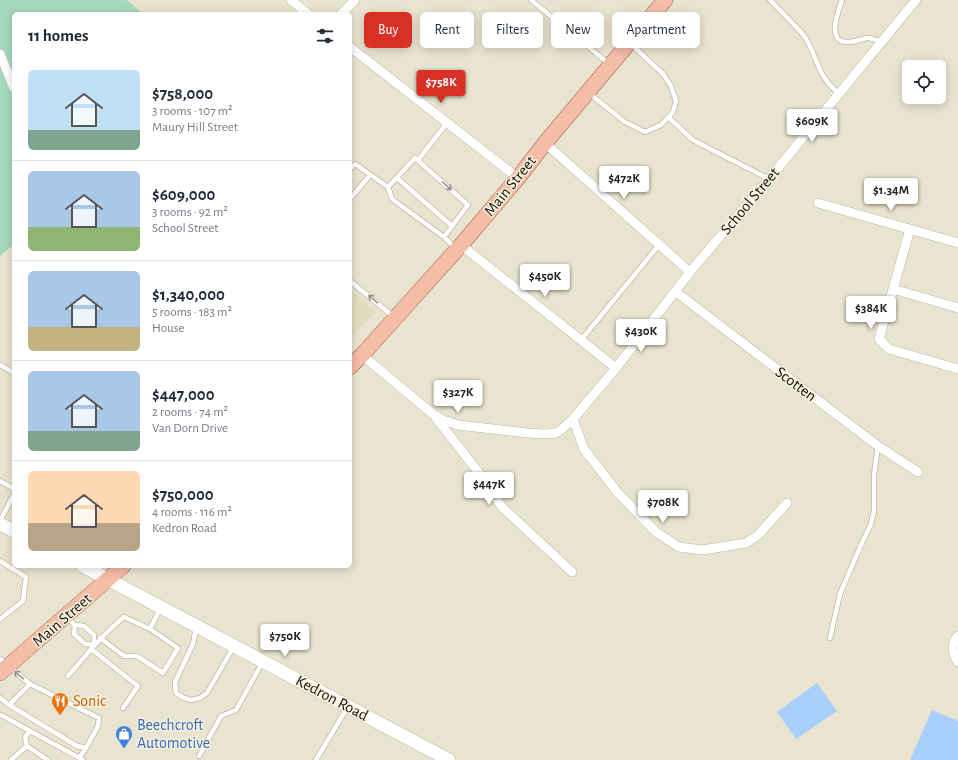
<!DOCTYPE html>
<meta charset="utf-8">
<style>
body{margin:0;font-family:"Alegreya Sans",sans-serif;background:#f2f2f3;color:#1f2937;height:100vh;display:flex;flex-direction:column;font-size:15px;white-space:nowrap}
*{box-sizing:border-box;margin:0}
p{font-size:13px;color:#747a83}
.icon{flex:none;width:22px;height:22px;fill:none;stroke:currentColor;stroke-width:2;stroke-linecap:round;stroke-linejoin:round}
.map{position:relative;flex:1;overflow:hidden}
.sheet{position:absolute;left:12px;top:12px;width:340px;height:556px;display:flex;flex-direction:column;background:#fff;border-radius:6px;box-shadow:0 2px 10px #0003}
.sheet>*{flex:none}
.top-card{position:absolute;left:364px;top:12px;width:380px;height:36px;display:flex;gap:8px}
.fabs{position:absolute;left:902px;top:60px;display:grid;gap:8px}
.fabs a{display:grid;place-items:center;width:44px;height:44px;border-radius:6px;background:#fff;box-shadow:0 2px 10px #0003;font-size:20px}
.price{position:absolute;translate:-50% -34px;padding:0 9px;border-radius:4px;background:#fff;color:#222;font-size:13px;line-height:26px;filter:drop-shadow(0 1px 2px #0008)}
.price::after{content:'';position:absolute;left:50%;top:24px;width:12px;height:9px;margin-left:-6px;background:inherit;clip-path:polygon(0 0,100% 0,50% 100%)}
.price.active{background:#d93025;color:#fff}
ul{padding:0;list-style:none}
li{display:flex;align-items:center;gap:12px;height:100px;padding:0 16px}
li+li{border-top:1px solid #e0e1e3}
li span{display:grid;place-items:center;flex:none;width:112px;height:80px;border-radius:6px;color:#555}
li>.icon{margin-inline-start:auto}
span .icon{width:48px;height:48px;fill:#fffc;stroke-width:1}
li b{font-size:17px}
h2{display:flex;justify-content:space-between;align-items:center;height:48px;padding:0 16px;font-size:17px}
.tag{padding:0 14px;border-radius:6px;background:#fff;box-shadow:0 2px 10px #0003;font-size:14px;line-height:36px}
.tag.active{background:#d93025;color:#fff}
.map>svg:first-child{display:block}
</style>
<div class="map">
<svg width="958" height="760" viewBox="0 0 958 760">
<rect width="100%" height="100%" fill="#e9e4cf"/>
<path fill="#e3dcbf" d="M350,290L377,312L350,337Z"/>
<path fill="#a5d9bc" d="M0,0H127L143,14H14V244L0,256Z"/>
<path fill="#a8cffe" d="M817,683L837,711L796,739L777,712Z
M932,710L958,721V760H910Z"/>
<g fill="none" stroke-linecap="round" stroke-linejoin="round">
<g stroke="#bdb8a3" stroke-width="6">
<path id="lane" d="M531,0L608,63
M770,0L802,33L808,42L822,74L829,84L839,94
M842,0C838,12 826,42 847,42C862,43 864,32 881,43
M590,94L625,122L645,132L661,125L673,112L676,101L671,86L663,74L631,44
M668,117L693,140L769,179
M418,160L447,123
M350,169L355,164L388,187L415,158L468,205L444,237
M397,178L452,226
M388,187L392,199L444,237L455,248
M350,199L370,175
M350,281L394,317
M581,340L659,245
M0,365L14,373
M0,481L14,489
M0,521L14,494
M0,561L26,577L23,601L0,619
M67,618L75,625L84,626L94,635V645L85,644L74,634L75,625
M196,628L193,644L175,682L176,693L184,698L191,700L200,698L207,693L234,646
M100,638L124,656H137L163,673L178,648L150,629
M830,638L840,594L861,545L871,524L874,511V475L878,446
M91,649L138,686L123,708
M0,659L30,684L99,718L98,726L86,748L77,746L9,705L0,698
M68,676C86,655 103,634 124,617L150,629L160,609
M9,705L30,684
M1,715L83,760
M27,746L25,737L30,731
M199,756L221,716L236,710L262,663
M79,758L86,748
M11,760L27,746L48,760
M316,760L347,708"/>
</g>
<g stroke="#bdb8a3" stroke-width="10">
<path id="street" d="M291,0L308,14
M341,14L355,0
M350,47L518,178
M0,54L14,88
M545,143L690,272
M818,203L958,243
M910,229L879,339L889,349L958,369
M461,245L616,368
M893,289L958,308
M676,292L878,446L918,472
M362,355L434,415L443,420L458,425L527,433L544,434L556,433L562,429L573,419L616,368L690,272L769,179L916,0
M436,418L479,473L502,507L572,572
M573,419L584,449L618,493L656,532L679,547L702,550L746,543L758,535L787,503
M958,636C951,644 952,653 958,662"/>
</g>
<g stroke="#bdb8a3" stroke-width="14">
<path id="secondary" d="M0,524L14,531
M83,566L449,760"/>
</g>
<g stroke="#a2654c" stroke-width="16">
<path id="primary" d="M350,367L362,355L461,245L518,178L545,143L665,0
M0,673L123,566"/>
</g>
<use href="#lane" stroke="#fff" stroke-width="4.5"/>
<use href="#street" stroke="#fff" stroke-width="9"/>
<use href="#secondary" stroke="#fff" stroke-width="13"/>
<use href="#primary" stroke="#f5bca8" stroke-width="15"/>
</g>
<defs><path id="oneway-shaft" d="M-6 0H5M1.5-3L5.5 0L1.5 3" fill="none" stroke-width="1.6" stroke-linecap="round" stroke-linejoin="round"/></defs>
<g stroke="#969592">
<use href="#oneway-shaft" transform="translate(447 186) rotate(41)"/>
<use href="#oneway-shaft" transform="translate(373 299) rotate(-140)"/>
<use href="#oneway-shaft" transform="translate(19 675) rotate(-140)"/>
</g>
<defs>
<g id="restaurant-pin" transform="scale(0.9)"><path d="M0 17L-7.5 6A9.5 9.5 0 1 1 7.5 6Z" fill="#e8710a" stroke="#f6f1dc"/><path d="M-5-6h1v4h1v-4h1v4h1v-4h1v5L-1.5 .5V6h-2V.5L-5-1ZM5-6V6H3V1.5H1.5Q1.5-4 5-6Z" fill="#fff"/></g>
<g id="shop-pin" transform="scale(0.9)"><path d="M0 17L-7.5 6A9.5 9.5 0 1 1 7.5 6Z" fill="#3f7fe0" stroke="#f6f1dc"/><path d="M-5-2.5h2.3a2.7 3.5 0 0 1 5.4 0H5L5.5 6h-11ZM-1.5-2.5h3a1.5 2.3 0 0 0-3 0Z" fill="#fff"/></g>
</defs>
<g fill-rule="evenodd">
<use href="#restaurant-pin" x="60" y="701"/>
<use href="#shop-pin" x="124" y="734"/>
</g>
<g text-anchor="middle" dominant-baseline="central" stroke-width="3" stroke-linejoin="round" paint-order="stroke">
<g font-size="16" fill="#16140d" stroke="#f6f1dc">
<text transform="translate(510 186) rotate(-51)">Main Street</text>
<text transform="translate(750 201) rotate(-50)">School Street</text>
<text transform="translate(796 384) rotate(37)">Scotten</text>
<text transform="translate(62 620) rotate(-41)">Main Street</text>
<text transform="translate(332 698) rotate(28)">Kedron Road</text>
</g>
<g font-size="16" fill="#c56008" stroke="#f6f1dc" text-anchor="start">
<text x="73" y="701">Sonic</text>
</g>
<g font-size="16" fill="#366cbe" stroke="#f6f1dc" text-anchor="start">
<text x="137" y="725">Beechcroft<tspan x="137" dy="18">Automotive</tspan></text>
</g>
</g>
</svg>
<div class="fabs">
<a><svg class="icon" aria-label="locate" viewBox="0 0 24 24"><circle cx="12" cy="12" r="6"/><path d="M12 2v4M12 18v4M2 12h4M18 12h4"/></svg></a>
</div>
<b class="price active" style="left:441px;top:104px">$758K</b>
<b class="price" style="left:812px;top:143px">$609K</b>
<b class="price" style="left:624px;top:200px">$472K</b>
<b class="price" style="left:891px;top:212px">$1.34M</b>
<b class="price" style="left:545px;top:298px">$450K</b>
<b class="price" style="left:871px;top:330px">$384K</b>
<b class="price" style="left:641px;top:353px">$430K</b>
<b class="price" style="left:458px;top:414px">$327K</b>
<b class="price" style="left:489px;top:506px">$447K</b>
<b class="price" style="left:663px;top:524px">$708K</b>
<b class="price" style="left:285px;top:658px">$750K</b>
<div class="top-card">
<a class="tag active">Buy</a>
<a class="tag">Rent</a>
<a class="tag">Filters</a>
<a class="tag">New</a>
<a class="tag">Apartment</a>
</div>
<section class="sheet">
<h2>11 homes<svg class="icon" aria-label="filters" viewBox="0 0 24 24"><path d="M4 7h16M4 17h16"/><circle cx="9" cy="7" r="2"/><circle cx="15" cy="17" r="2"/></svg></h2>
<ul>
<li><span style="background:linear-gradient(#bfe0f5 75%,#7fa58c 0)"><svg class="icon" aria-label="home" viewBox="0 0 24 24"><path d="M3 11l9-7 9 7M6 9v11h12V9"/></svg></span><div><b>$758,000</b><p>3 rooms · 107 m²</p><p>Maury Hill Street</p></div></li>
<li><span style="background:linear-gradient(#a9c7e8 70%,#8fb573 0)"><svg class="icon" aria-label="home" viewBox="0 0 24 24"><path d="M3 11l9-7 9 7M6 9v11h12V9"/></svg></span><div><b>$609,000</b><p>3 rooms · 92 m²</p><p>School Street</p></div></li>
<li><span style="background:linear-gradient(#a9c7e8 70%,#c2b280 0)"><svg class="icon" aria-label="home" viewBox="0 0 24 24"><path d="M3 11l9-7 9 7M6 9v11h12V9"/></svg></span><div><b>$1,340,000</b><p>5 rooms · 183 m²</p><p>House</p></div></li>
<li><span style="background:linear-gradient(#a9c7e8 75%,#7fa58c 0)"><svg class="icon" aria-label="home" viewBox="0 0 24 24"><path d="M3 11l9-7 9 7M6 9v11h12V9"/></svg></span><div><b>$447,000</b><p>2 rooms · 74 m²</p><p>Van Dorn Drive</p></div></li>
<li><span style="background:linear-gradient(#ffd9b3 65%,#b9a48a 0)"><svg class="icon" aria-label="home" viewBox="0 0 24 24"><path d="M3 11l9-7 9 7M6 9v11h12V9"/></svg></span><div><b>$750,000</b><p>4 rooms · 116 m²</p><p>Kedron Road</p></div></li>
</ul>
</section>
</div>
